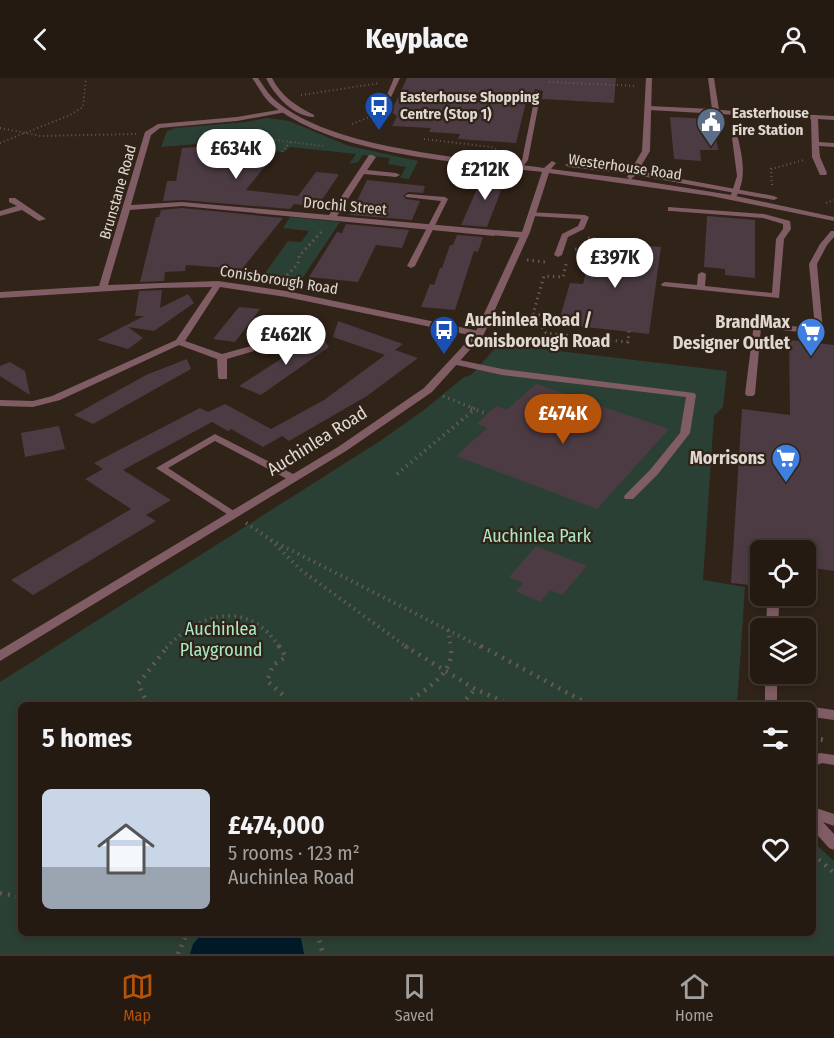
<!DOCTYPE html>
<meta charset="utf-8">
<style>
body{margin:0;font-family:"Fira Sans Condensed",sans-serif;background:#2c231b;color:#f1f3f6;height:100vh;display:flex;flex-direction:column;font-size:22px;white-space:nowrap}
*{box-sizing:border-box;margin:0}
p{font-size:20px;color:#a3a19f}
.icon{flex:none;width:33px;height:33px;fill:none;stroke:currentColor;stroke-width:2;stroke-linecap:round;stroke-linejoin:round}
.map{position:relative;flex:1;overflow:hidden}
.sheet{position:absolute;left:18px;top:624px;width:798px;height:234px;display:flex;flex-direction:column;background:#241a12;border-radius:9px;box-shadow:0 3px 9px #0003,0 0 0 2px #413832}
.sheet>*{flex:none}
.tools{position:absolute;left:750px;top:462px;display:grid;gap:12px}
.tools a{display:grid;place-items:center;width:66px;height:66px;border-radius:9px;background:#241a12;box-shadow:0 3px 9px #0003,0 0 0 2px #413832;font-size:30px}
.price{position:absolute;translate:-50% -51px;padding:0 14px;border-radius:21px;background:#fff;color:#222;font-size:20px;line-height:39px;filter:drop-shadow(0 2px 3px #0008)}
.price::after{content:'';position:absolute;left:50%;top:36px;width:18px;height:14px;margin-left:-9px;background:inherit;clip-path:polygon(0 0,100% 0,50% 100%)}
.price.active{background:#b45309;color:#fff}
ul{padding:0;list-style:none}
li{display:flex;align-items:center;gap:18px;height:150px;padding:0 24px}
li span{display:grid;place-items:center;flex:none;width:168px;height:120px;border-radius:9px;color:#555}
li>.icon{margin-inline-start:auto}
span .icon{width:72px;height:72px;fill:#fffc;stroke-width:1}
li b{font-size:26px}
h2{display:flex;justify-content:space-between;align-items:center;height:72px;padding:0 24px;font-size:26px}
header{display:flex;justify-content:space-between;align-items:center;height:78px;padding:0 24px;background:#241a12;font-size:27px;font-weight:800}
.tab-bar{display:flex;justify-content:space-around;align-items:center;height:84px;border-top:2px solid #413832;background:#241a12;font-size:16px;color:#a3a19f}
.tab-bar a{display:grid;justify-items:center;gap:3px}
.tab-bar .active{color:#b45309}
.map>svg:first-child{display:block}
</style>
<header><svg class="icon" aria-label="back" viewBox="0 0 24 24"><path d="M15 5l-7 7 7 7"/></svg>Keyplace<svg class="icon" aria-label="person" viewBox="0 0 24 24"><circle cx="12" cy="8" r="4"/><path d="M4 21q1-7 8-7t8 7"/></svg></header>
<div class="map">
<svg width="834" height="876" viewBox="0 0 834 876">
<rect width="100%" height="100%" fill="#302318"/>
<path fill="#2b4034" d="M267,40L289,43L349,68L418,83L409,101L400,100L406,89L388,86L390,80L363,77L358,84L349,86L356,76L290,69L284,74L197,66L161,69L167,53L175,50L246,44Z
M290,139L340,144L296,210L258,205L288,163L301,164L309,153L283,150Z
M499,266L727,293L723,329L714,338L703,502L745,509L737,627H21V855H813V764L834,783V876H0V604L380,363L424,332L464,299L471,297Z"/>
<path fill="#001a2a" d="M203,855H300L304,876H190L193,866Z"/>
<path fill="#4c3b43" d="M407,0H616L614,25L542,21L543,13L535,11L532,21L527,20L516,65L458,61L460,56L429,54L431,50L392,48L397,38L391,34Z
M670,39L713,41L718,72H700L701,83L674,81Z
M197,69L275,76L246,112L298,118L316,94L338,96V98L317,129L294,126L290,131L182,122L163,123L167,103H176L182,70Z
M484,95L507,97L487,149L461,147Z
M367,102L425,108L423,115L408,114L403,118L406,121L420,123L412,142L350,137Z
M182,130L283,140L242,191L186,187L185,193L165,194L164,203L140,204L156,139H159L161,132Z
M707,138L755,142V200L725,197V191L704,189Z
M346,146L409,152L402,170L376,167L358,204L309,199L337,154L342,155Z
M457,157L483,159L478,174L474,173L455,232L421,229L430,206L434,207L440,190H442L450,167H453Z
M594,163L661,169L649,256L558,246L570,205L583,206Z
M162,212L160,230L188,216L194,225L154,253L128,249L143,260L128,271L97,262L144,238H135L139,213Z
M239,229L260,231L235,264L213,261Z
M338,243L403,266L395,272L418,280L367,318L289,363L282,358L263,369L231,351L228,353L212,344L123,392L171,422L146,437L156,443L33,517L11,502L131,431L85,401L103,391L94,385L200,330L208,334L225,326L271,351L324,322L385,277L333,259Z
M320,256L329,269L261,317L239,308Z
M789,262L834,267V493L806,489V472H760V508L731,505L742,331L790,337Z
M187,281L191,291L93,346L74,337L146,297Z
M10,284L25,293L30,317L0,298V288Z
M536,306L669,351L597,431L456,378L487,350L477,346L487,336L497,328L507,332Z
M59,348L65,371L25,379L21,355Z
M536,468L587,488L562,517L550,512L540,524L516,513L523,505L509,499Z"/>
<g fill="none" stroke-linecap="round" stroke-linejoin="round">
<path stroke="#655950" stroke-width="2" stroke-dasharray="1 3" stroke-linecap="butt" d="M549,4L636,8
M301,17L380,5
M352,46L374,37
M0,50L41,58L136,56
M227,56L323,68
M424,61L491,69L499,72
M0,65L70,37L83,29L86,0
M282,74L290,64
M772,107L771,91L804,82
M826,125L834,122"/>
<path stroke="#655950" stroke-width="3" stroke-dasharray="1.5 4" stroke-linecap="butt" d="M588,160L633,164V166
M575,171L588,172L584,183L589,184
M527,182L546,184
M566,186L563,199L544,198L533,236L546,255L628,264L629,253
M283,201L298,186L299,178L323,152
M533,236L560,239
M443,318L475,331"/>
<path stroke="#655950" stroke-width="4" stroke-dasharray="1.5 4.5" stroke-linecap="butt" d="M471,330L487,336
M397,396L475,331
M246,445L271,462L301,492L408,570
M271,462L483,570
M448,552L451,570
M166,570C201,533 250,522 280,570"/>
<path stroke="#655950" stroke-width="4.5" stroke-dasharray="2 6" stroke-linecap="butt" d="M279,568L286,579L273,587L267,603L283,617L282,627
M405,568L475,611L511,627
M481,568L590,627
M148,627L138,606L168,568
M405,627C424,611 455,597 451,568
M461,627L475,611
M813,660L824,662
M813,776L834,795
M0,815L21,819
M317,855L323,876
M178,876L187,855"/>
<path fill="#805c64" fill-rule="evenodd" d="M394,0H400L386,30L381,31Z
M536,13L541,14L528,82L522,90L520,91L517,89L522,82Z
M735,58L738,60C743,82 747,101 735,121L733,122L730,120L737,98L732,60Z
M408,116L445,119L448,121L415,188L411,190L407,188L441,123L406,119L405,118Z
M668,129L764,136L790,143L791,151L784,161L779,220L662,208L661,206L665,204L697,207L698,196L702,194L706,196L705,208L772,215L776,161L783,151V146L763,140L671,133H668Z
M529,134L585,137L589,139L584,151L568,159L562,177L558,179L554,177L562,156L578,148L581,141L532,138H529Z
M831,153H834V159L827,167L817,186L823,253L819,256L761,250L755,316L753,318H747L745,316L754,245L815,250L809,186L820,166Z
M455,281L502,291L694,315L696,317L690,355L658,396L633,421H625L624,419L625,417L650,392L680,355L686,319L502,297L452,286L451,284Z
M215,356L297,398L298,400L297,402H289L215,363L168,390L237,435L238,437L233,440L156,390Z
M773,525L777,526L779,529L778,550H766L767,529L769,526Z
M765,596H777V627H765Z
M813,629L834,632V642L813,639Z
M820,675L834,677V687L822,685L813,689V678Z
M813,729L834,736V748L823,744L834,756V772L829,770L813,752Z"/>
<path fill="#805c64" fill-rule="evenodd" d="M494,152L524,154L528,157L524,160L491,157V153Z"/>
<path fill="#805c64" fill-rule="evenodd" d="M708,0H714L719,32L834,38V42L818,41L819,64L834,65V69L819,68L820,79L827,95L826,97H820L812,79L811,41L649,32L646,30L649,28L712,31Z
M284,31L286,32V34L237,43L160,50L151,57L131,127L182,124L329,137L369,77H372L376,79L367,92L396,95L400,97L396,99L364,96L337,138L494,152L498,155L494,158L182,128L130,132L108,207L218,203L286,213L479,253L482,254V258L479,259L286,219L220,209L185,263L222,276L251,268L254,269V273L227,281V301H219L218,299L217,281L179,267L60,322L33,329L0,328V322L33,323L52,318L176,262L212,209L158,210L0,220V214L99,208L145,54L158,46L237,39Z
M9,120H15L46,141L39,143L22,132L0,138V133L17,128L9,124Z"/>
<path fill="#805c64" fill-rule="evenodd" d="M252,0H258C263,7 268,16 275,22C331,72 471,80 544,90L552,83L556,85L551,91L630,101L627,99L629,96L569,89L565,87L569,85L631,92L642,73L646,0H652L650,73L638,93L774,118L778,120L774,122L636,97L631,101L731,117L834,139V143L711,118L549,95L530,154L484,256L432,314L346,373L0,583V572L338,369L424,310L475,255L522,154L542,94C461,84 335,78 271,26C263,19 258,8 252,0Z
M266,0H272C281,18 296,28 314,37V39C294,39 274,17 266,0Z"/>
</g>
<defs>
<g id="bus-pin" transform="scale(1.5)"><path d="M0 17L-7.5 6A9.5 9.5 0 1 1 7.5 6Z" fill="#1a4fb4" stroke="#302318"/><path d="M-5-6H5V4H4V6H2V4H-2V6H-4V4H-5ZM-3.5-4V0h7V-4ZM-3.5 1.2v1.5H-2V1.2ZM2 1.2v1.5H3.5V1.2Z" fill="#fff"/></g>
<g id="civic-pin" transform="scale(1.5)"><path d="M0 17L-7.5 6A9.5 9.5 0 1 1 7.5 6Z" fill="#5c6f8a" stroke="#302318"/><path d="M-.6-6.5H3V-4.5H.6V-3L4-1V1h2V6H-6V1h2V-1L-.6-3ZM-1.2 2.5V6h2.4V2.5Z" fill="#fff"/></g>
<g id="supermarket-pin" transform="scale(1.5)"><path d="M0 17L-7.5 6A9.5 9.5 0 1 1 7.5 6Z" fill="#3f7fe0" stroke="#302318"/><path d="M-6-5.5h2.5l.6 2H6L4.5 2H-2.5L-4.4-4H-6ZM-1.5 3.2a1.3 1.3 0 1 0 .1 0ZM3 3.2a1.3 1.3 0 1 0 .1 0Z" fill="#fff"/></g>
</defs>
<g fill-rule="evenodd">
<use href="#bus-pin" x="379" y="28"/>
<use href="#civic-pin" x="711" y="44"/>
<use href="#bus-pin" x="444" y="252"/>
<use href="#supermarket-pin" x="811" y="254"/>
<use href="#supermarket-pin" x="786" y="380"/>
</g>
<g text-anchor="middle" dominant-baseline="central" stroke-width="4.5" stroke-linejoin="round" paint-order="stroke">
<g font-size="15" font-weight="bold" fill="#e0d7d0" stroke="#302318" text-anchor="start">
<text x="400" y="19">Easterhouse Shopping<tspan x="400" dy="17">Centre (Stop 1)</tspan></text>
<text x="732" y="35">Easterhouse<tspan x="732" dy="17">Fire Station</tspan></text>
</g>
<g font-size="15" fill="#e0d7d0" stroke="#302318">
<text transform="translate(625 89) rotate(8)">Westerhouse Road</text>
<text transform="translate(118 114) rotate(-74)">Brunstane Road</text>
<text transform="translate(345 128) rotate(5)">Drochil Street</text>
<text transform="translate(279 202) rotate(9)">Conisborough Road</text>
</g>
<g font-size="18" font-weight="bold" fill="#e0d7d0" stroke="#302318" text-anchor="end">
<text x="465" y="242" text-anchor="start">Auchinlea Road /<tspan x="465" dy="21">Conisborough Road</tspan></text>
<text x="790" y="244">BrandMax<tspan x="790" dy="21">Designer Outlet</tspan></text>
<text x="765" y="380">Morrisons</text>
</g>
<g font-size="18" fill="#e0d7d0" stroke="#302318">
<text transform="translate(317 363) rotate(-32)">Auchinlea Road</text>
</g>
<g font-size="18" fill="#abe9c6" stroke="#302318">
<text x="537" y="458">Auchinlea Park</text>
<text x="221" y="551">Auchinlea<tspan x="221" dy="21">Playground</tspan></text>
</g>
</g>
</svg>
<div class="tools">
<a><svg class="icon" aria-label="locate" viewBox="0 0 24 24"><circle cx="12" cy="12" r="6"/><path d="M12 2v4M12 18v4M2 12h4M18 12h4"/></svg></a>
<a><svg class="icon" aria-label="layers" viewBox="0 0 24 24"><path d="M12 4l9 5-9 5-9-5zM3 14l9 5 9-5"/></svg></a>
</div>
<b class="price" style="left:236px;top:102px">£634K</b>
<b class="price" style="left:485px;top:123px">£212K</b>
<b class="price" style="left:615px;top:211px">£397K</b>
<b class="price" style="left:286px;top:288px">£462K</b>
<b class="price active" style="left:563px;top:367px">£474K</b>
<section class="sheet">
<h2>5 homes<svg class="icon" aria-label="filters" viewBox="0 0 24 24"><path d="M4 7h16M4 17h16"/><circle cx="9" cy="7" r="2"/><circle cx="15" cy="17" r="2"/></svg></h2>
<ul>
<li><span style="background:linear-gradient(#c9d6e8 65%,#9aa5b1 0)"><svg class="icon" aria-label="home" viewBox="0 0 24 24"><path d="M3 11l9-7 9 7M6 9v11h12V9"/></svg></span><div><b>£474,000</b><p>5 rooms · 123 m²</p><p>Auchinlea Road</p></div><svg class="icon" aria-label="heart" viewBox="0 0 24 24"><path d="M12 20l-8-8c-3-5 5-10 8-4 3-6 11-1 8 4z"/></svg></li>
</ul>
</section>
</div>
<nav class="tab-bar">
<a class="active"><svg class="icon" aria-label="map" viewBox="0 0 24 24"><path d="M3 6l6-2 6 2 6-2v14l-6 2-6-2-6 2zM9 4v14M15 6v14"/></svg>Map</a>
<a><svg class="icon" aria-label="saved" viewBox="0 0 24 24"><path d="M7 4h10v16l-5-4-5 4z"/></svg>Saved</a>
<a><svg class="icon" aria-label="home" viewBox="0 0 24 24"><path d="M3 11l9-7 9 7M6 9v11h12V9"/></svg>Home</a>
</nav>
